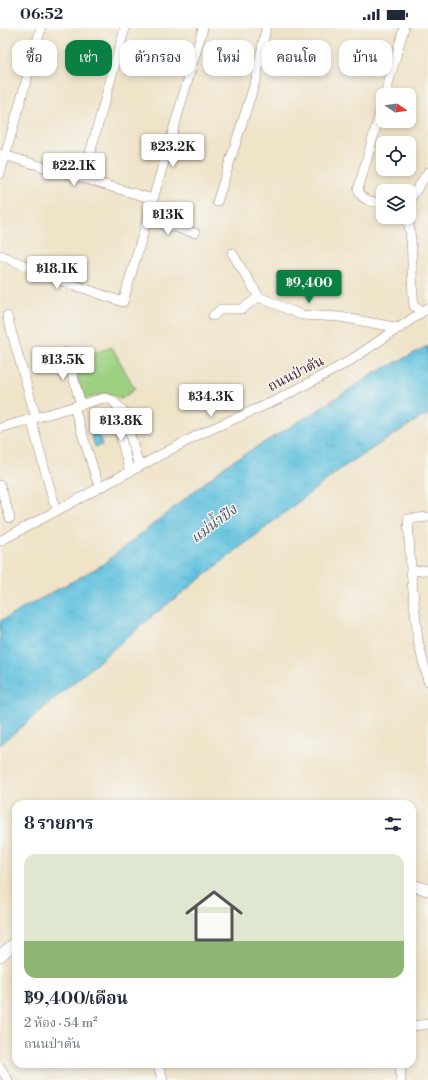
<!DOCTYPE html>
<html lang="th">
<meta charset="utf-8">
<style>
body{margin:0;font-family:"Libre Bodoni","Noto Serif Thai",serif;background:#f2f2f3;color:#1f2937;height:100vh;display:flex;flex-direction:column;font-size:15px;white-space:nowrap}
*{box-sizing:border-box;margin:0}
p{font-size:13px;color:#747a83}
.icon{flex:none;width:22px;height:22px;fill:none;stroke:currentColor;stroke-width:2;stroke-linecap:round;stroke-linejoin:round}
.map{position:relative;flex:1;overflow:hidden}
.sheet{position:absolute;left:12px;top:772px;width:404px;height:268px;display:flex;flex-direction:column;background:#fff;border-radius:12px;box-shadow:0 2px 6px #0003}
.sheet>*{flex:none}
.guide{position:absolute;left:12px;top:12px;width:404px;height:36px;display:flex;gap:8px}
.needle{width:26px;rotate:103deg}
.tools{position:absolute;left:376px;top:60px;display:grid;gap:8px}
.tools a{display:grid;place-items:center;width:40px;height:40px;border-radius:8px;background:#fff;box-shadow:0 2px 6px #0003;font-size:20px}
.price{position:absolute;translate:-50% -34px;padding:0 9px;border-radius:4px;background:#fff;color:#222;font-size:13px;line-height:26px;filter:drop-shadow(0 1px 2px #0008)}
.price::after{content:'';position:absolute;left:50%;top:24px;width:12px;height:9px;margin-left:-6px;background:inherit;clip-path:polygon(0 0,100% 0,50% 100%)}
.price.on{background:#0b8043;color:#fff}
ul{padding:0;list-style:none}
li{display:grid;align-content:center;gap:8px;height:212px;padding:0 12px}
li span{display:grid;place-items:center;height:124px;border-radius:12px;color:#555}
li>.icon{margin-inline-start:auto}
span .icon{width:72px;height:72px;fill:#fffc;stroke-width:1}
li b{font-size:17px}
h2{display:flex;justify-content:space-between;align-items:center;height:48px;padding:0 12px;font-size:17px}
.pill{padding:0 14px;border-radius:12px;background:#fff;box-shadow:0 2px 6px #0003;font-size:14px;line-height:36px}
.pill.on{background:#0b8043;color:#fff}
.status{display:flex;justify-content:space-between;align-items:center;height:28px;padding:0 20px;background:#fff;direction:ltr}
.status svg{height:11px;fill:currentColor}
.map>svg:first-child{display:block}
</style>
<div class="status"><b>06:52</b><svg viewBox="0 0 49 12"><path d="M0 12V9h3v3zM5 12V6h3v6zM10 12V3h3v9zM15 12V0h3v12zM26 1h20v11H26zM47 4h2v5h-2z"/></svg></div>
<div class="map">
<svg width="428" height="1052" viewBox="0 0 428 1052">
<defs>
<pattern id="water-ripples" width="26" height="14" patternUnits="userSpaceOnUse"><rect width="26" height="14" fill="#60c1de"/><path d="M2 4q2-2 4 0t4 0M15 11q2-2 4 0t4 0" fill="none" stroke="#55a5bf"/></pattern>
</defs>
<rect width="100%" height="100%" fill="#f6f6f2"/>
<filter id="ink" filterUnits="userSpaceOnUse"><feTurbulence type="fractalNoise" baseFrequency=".025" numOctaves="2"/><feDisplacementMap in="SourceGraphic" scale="8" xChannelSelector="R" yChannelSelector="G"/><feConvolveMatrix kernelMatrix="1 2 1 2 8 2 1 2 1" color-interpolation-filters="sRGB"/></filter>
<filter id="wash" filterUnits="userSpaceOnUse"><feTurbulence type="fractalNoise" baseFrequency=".012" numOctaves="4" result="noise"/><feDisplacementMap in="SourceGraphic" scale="16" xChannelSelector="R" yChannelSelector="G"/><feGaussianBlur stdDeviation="0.9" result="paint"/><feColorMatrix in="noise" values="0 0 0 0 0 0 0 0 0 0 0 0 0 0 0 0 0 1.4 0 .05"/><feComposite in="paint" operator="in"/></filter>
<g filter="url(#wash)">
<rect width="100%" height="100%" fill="#efe3c8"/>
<path fill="#9dd080" stroke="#747856" d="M112,319L135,361L121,371L108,365L84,371L70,323L81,329Z"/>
<path fill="url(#water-ripples)" stroke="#557084" d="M428,318V387L420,390L342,440L251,511L155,586L0,717V593L102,537L228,436L315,384L373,346Z
M97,398L102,417L95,419L89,400Z"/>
</g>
<g filter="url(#ink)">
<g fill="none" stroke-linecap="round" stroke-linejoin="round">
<g stroke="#9c817a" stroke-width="10">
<path id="minor" d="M385,67L404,0
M383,74L358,162C362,173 373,174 383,175
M0,126L153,171
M0,146L41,0
M83,150L125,0
M409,173L428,144
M217,174L256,51L266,0
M407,189C415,219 410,248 414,278L423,283
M147,192L195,205
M232,225L259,269L301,287L340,289L400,300
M0,227L51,249L123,274L203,0
M7,288L36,390
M213,288L221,281H242L259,269
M66,324L81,377
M74,379L97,453
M119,379L115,387L130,444
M31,391L54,475
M0,400L104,370L112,372L124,384L139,439
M0,457L10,490
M428,489L408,491L411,543L418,613L428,653
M0,513L198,407L279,371L348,334L428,280
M411,543L428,542
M412,998L428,996
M162,1036L158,1038L163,1052
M400,1036L401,1052
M0,1039L8,1052"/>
</g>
<g stroke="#9c817a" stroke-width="12">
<path id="tertiary" d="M412,857L428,862
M0,928L16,914"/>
</g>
<use href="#minor" stroke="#fff" stroke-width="9"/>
<use href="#tertiary" stroke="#fff" stroke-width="11"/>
</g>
</g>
<g text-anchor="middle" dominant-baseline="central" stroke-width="3" stroke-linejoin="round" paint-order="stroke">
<g font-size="14" fill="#4a1f2b" stroke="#f6f6f2">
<text transform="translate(296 346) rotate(-27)">ถนนป่าตัน</text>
</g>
<g font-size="15" font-style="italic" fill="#52586a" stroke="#f6f6f2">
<text transform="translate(214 496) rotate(-37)">แม่น้ำปิง</text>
</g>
</g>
</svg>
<div class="tools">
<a><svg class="needle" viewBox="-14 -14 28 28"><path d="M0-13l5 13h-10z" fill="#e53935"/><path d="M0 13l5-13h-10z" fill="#747a83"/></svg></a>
<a><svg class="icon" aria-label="locate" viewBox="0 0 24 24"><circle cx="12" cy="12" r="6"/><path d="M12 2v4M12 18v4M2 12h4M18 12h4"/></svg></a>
<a><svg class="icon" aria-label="layers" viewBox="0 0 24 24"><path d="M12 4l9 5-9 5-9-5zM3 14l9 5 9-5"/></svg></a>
</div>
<b class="price" style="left:173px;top:140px">฿23.2K</b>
<b class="price" style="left:74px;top:159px">฿22.1K</b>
<b class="price" style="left:168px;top:208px">฿13K</b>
<b class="price" style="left:57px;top:262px">฿18.1K</b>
<b class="price on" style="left:309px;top:276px">฿9,400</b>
<b class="price" style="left:63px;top:353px">฿13.5K</b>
<b class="price" style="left:211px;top:390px">฿34.3K</b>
<b class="price" style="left:121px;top:414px">฿13.8K</b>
<div class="guide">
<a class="pill">ซื้อ</a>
<a class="pill on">เช่า</a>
<a class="pill">ตัวกรอง</a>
<a class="pill">ใหม่</a>
<a class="pill">คอนโด</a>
<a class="pill">บ้าน</a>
</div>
<section class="sheet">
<h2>8 รายการ<svg class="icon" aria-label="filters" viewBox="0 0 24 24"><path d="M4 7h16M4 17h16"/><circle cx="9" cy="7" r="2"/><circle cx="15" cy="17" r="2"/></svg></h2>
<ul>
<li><span style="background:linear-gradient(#dfe7d0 70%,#8fb573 0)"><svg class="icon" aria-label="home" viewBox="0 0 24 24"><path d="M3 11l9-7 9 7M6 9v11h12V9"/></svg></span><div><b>฿9,400/เดือน</b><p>2 ห้อง · 54 m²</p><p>ถนนป่าตัน</p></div></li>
</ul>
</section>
</div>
